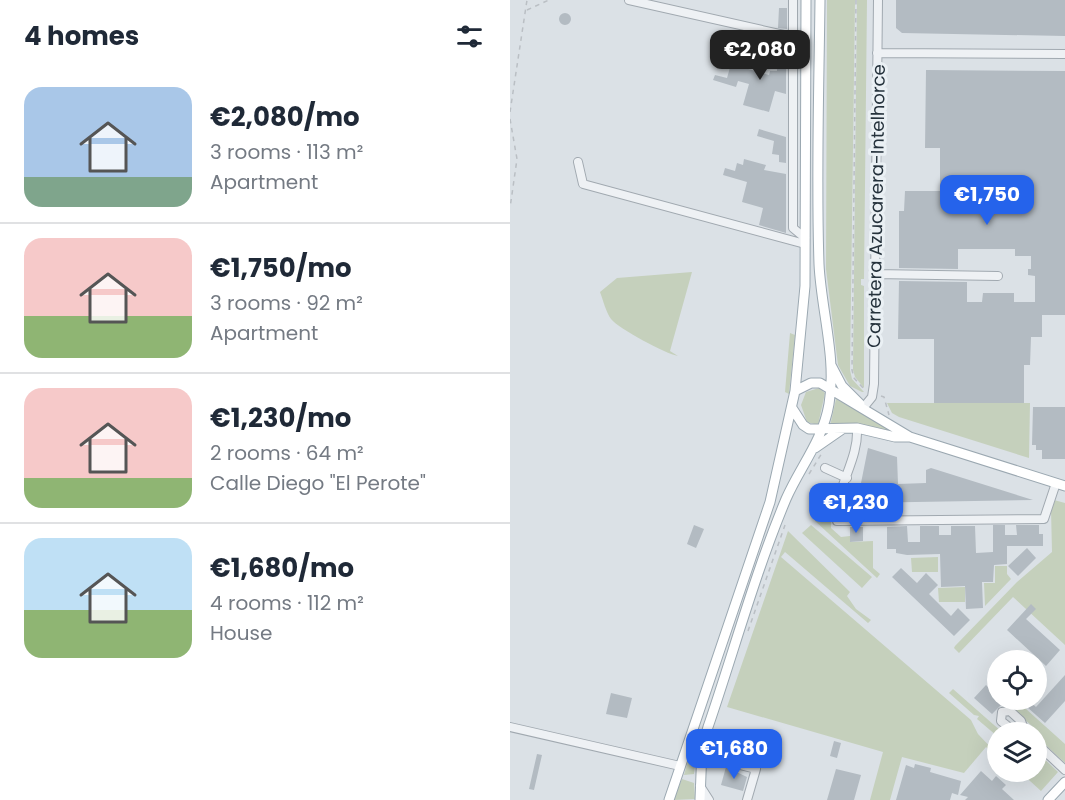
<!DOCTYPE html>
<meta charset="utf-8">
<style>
body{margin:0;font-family:Poppins,sans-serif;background:#f6f6f7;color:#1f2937;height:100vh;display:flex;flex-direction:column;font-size:22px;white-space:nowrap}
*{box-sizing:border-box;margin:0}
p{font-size:20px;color:#747a83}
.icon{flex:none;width:33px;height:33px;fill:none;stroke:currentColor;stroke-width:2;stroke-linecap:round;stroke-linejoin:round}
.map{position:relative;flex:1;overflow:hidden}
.side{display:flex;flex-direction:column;background:#fff;width:510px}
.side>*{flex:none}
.buttons{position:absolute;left:477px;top:650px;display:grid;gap:12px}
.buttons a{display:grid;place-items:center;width:60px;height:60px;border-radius:50%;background:#fff;box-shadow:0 6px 24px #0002;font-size:30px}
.price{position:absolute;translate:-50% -51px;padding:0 14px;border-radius:12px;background:#2563eb;color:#fff;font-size:20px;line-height:39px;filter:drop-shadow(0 2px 3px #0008)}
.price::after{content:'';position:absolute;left:50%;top:36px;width:18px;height:14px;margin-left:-9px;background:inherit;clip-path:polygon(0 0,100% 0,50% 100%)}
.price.on{background:#222;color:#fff}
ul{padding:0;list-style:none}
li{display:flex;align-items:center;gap:18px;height:150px;padding:0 24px}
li+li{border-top:2px solid #e0e1e3}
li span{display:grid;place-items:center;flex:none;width:168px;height:120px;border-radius:18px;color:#555}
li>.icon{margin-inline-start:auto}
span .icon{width:72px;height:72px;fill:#fffc;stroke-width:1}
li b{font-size:26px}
h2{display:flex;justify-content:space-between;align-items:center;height:72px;padding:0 24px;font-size:26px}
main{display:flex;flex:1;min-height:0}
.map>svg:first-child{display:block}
</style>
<main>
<section class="side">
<h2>4 homes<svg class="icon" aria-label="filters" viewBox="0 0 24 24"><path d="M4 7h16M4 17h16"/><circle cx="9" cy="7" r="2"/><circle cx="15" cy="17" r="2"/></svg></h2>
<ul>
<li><span style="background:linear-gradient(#a9c7e8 75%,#7fa58c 0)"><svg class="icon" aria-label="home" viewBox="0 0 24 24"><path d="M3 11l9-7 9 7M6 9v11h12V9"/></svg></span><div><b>€2,080/mo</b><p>3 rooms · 113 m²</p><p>Apartment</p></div></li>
<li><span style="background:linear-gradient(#f6c9c9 65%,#8fb573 0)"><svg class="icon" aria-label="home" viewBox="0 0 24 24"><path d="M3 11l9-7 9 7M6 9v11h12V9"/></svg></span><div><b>€1,750/mo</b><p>3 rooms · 92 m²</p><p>Apartment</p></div></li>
<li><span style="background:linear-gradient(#f6c9c9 75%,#8fb573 0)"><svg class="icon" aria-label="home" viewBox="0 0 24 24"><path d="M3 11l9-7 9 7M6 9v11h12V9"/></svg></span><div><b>€1,230/mo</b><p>2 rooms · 64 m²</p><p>Calle Diego &quot;El Perote&quot;</p></div></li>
<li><span style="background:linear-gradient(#bfe0f5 60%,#8fb573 0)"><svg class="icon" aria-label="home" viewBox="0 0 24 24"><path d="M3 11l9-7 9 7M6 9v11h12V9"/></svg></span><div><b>€1,680/mo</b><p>4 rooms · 112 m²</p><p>House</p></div></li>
</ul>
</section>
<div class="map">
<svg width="555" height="800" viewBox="0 0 555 800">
<rect width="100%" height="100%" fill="#dbe1e6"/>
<path fill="#c5d0bc" d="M317,0H345L340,370L342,379L354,392H352L340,386L328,365L316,269Z
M347,0H357L354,279H351V285L354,286V388L345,377L343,370Z
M182,272L160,351L168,356C156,354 109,329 101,319C96,312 93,300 90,292L107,278Z
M280,333L285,335L279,394L275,392Z
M309,388L315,393L308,425L297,422L291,405L296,392Z
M326,399L380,429L379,431L349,424L320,426Z
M377,403H520L519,458L389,417L382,413Z
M544,500L555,503V645L503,597L449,653L444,648L445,646L507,582L542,552L541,509Z
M317,511L318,516L321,515V528L331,537L340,536L341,542L363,541V568L370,574L367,578L305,521V516H311Z
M301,525L362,577L352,588L292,533Z
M278,531L340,592L337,596L346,609L361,620L358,623L275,552L271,557L461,720L468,734L487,754V757L476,747L454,773L392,757L380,800H360L373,752L217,707Z
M428,557V572H402L401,558Z
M485,566H497V574L501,579L475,606L474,583H485Z
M455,587V602H429L428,588Z
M443,689L492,732H488L487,736L467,719L469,716L464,715L439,693Z
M502,699H505L555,744V763L527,737L526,732L519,730L522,726L497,704Z
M185,736L187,746L184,774L174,775Z
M527,752L548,772L531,791L509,771H517L524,777L529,772Z
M172,779L184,783L185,799L163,800Z"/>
<path fill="#b3bbc2" d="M386,0H555V36L392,33L386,28Z
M269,8H277V29L268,28Z
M49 19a6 6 0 1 1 12 0a6 6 0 1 1-12 0Z
M267,40L276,42V94L265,91L259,112L233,105L239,84L228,81L226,87L203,80L205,75L217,78L221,64L259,75L260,71H267Z
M416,70L555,71V315H532V337H521L520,365H514V403H424V339H388L389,281L457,282V302H472L473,293H504V302H525V276L518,275V269H521V256H505V249H448V269L389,268V211H394L395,191H430V148H415Z
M249,129L276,137V163L269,162V155L262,154L264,141L247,136Z
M234,159L256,165L254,170L276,174V233L249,225L253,208L232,202L237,182L213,175L215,168L225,171L227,163L233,165Z
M523,407H555V459H532V450H526V445H522Z
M358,448L387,457L388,484L416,483V470L421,468L523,500L347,503Z
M184,525L194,529L186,548L177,544Z
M483,525H495V535H507L506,525H529V534H533V546H497V564L484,565L483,582H472L473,608L456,609L455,586L431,587L430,554L397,555L386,553V549H377V527L397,526L398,542H410V526H429V535H441V526H465L466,553L483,552Z
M340,527H353V541L340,542Z
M517,548L526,558L508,576L498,566Z
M391,568L407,583L416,573L428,585L419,594L441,616L448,608L460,620L444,636L382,577Z
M521,604L526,609L516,619L550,650L536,666L497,630Z
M555,675V701L535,723L508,699H517L526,707Z
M476,685L494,702L482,714L464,698Z
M101,693L122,698L117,718L96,714Z
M324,741L331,743L327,758L320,756Z
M27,754L32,755L24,790L19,789Z
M405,764L421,768L420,772L451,781L448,795L442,793L440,800H386L396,765L404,768Z
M216,767L237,777L233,791L211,785Z
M326,769L351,775L344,800H317Z
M471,771L482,781L486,776L496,785L492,789L504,800H455L458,797L450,795Z"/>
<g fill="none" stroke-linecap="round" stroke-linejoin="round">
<g stroke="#a1a9b0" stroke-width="10">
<path id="minor" d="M119,0L283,37
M283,0V228L295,238
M367,53L555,54
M68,162L73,184L295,244
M365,274L488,276
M353,408L362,397L364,384L368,0
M347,428C349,461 324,489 327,521L534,519L546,483
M315,468L337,478
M0,727L170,766
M505,732L491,721L492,712L500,711L511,721L515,732
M526,743L555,770
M192,748L199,757L246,769L237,800
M190,786L199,800"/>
</g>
<g stroke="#9ba8b1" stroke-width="11">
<path id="major" d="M321,365L332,386L350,404
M285,391L301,383H310L400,437
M282,408L293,425L299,429L347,428L385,437H400L555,486
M305,448L331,430
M159,800L260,502L285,391L295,286L296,0
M190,800L192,748L198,727C224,651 245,573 276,499C290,467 313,440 319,404C327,359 311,309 309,264C306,176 309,88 310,0
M538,800L555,782"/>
</g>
<path stroke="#babfc4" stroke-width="1.5" stroke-dasharray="4.5 4.5" stroke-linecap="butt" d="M346,0L342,370L344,378L355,390
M17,10L39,0
M0,112L17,0
M0,119L7,159L0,208
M371,396L374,397L379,415
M299,474L312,453
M238,631L275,525"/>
<use href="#minor" stroke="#eef1f4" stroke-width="8"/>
<use href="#major" stroke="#fff" stroke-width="9"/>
</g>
<g text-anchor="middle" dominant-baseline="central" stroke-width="6" stroke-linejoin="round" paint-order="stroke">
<g font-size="18" fill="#25323c" stroke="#eaf0f4">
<text transform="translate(366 206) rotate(-89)">Carretera Azucarera-Intelhorce</text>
</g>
</g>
</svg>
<div class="buttons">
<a><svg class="icon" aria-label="locate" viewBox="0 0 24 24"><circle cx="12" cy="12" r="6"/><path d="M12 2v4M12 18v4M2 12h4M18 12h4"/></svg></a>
<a><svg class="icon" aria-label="layers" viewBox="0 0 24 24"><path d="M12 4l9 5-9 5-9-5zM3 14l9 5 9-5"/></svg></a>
</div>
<b class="price on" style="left:250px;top:81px">€2,080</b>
<b class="price" style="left:477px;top:226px">€1,750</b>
<b class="price" style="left:346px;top:534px">€1,230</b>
<b class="price" style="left:224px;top:780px">€1,680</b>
</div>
</main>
